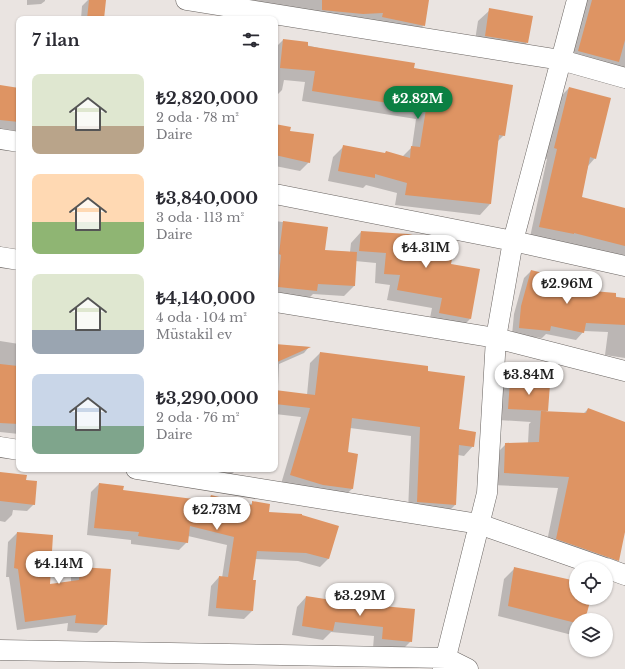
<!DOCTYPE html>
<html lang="tr">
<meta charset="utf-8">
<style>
body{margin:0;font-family:"Libre Baskerville",serif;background:#f2f2f3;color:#2b2b33;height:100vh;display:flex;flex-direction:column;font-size:15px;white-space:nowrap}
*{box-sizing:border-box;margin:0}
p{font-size:13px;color:#7c7c81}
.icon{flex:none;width:22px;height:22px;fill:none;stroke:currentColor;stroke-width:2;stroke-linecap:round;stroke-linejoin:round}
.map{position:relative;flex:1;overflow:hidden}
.details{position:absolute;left:16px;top:16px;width:262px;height:456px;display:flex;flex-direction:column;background:#fff;border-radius:8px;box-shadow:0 1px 3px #0004}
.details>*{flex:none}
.controls{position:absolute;left:569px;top:561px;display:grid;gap:8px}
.controls a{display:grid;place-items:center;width:44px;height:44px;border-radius:50%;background:#fff;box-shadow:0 1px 3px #0004;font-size:20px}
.price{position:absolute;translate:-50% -34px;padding:0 9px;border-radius:14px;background:#fff;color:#222;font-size:13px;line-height:26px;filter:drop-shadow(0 1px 2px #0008)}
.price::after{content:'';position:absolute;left:50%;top:24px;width:12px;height:9px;margin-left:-6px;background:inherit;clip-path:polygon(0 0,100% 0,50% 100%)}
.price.active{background:#0b8043;color:#fff}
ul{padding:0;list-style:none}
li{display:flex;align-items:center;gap:12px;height:100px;padding:0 16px}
li span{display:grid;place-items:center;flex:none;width:112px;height:80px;border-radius:8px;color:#555}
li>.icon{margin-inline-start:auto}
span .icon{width:48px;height:48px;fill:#fffc;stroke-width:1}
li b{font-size:17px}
h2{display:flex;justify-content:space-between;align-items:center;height:48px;padding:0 16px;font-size:17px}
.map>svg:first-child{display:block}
</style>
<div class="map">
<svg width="625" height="669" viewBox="0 0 625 669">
<rect width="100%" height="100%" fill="#eae4e1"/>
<path fill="#0003" d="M27,0H45V1L41,4L27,5Z
M88,0H105L103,19H81L82,6Z
M212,0H428L424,25L414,35Z
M584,0H625V78L567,62Z
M490,10L527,43L516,54L474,47L478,21Z
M283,40L413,69L504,135L497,142L490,204L480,215L395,205L397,193L366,185L363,188L328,181L333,157L343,147L402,157L412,147L416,119L302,101L305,82L284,80L282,90L275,97V48Z
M0,86L19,89V134L0,131Z
M569,88L595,158L588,166L580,198L625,209V256L530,237L547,159L544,158L559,98Z
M275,125L289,131L309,162L300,171L275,166Z
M275,221L327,228L324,251L350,252L351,243L361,232L450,265L470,319L460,329L429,323L432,308L387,300L390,285L375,283L376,263L355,261L354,286L344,296L313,294L306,301L275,298Z
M531,271L557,282L625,299V358L605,355L608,332L584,331L576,340L546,334L542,338L512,335L514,314L524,278Z
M0,341L19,344V434L0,432Z
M275,345L309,347L304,353L279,364L278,386L275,389Z
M320,353L427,372L458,430L473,446L464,456L458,455L455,505L446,514L408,512L411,436L350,428L347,453L352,489L342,498L281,484L301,417L275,414V391L307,395L310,363Z
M510,382L547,411L546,412L583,414L588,409L625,423V528L618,560L606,572L545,551L558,488L492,485L494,456L506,444L528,443L529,424L531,422L498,420L499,393Z
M192,469H237L230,476L212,474L213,471Z
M0,473L25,481L34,504L27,511L13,510L12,515L5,522L0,521Z
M99,484L122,491L206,502L211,497L249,506L253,502L268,513L301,516L338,527L328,559L320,567L298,561L255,559L252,580V611L244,619L208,616L211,586L219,577L222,578L227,545L188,536L187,542L179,550L131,544V540L87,535L91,492Z
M17,533L49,586L71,583V577L80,568L106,624L97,633L67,631L68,623L17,630L9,577H6L8,542Z
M515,568L576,582V598H590L584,620H576V631L572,635L498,616L504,579Z
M306,597L337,601L411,641L401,651L373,648L374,636L331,632L323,640L292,635L297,607Z"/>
<path fill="#de9463" d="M89,0H106L104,19H87Z
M322,0H429L425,26L382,17L383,13L363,14L322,10Z
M592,0H625V40L619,62L578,51Z
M489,8L533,16L528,43L485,36Z
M283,39L308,42V46L415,63L414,68L513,85L505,136L499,135L491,204L405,195L407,183L375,174V178L338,171L343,145L385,153L386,151L410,158L411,146L420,147L426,109L312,91L315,71L280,68Z
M0,85L19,88V122L0,120Z
M569,87L611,98L596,159L590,157L582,197L625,208V246L574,233V234L539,227L557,149L554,148Z
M275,124L291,127L290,131L314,134L310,163L275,155Z
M283,221L328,227L325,250L357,252L355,286L318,284L317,291L278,287L281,255L279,254Z
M361,231L408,234L455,244L451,264L480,269L471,319L439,313L442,298L397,290L400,275L384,274L386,253L359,251Z
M531,270L559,277L558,281L593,289V291L616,293V297L625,298V325L586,323L584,333L551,326L550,331L519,328L521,306Z
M275,344L311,347L275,363Z
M320,352L428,366V371L465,376L459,429L476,432L474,447L459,445L456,505L417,502L420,427L352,418L348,452L358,454L353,489L323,485L290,475L310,408L275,404V390L315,395Z
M0,364L18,366L16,386H19V424L0,423Z
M510,381L550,384L548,411L508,409Z
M588,408L625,422V532L619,561L556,539L569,477L504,473L505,443L539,442L541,411L586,413Z
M0,472L27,475L26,480L37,481L35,505L0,501Z
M99,483L124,486L123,490L209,501L211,495L252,505V501L270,504L269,512L302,514V515L339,526L329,559L306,553L257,551L253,580H256L253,611L216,608L219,576L228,577L234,537L190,526L188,543L138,536L139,532L94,528Z
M17,532L53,535L50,584L79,580L80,567L111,569L107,625L75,623L76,615L25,622L18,569L14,568Z
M514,567L576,581V598H591L585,620H576V623L508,606Z
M306,596L338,601V602L415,609L412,642L382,639L383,627L335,622L333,631L302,626Z"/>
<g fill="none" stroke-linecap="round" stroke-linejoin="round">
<g stroke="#696461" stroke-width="21">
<path id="street" d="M186,0L561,60L625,78
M0,139L19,142
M275,194L513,241L625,266
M0,257L19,260
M275,302L496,338L625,371
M0,447L19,450
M136,469L479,524L605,568
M606,568L625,575
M0,650L446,658L468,669
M443,669L487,493L496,338L513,241L577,0"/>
</g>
<use href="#street" stroke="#fff" stroke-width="20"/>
</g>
</svg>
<div class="controls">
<a><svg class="icon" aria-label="locate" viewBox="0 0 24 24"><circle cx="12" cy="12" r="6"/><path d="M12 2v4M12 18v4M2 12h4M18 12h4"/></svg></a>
<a><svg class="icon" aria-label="layers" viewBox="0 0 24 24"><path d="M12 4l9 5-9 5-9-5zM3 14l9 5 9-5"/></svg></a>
</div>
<b class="price active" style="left:418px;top:120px">₺2.82M</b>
<b class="price" style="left:426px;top:269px">₺4.31M</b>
<b class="price" style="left:567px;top:305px">₺2.96M</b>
<b class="price" style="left:529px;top:396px">₺3.84M</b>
<b class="price" style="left:217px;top:531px">₺2.73M</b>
<b class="price" style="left:59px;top:585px">₺4.14M</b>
<b class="price" style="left:360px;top:617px">₺3.29M</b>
<section class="details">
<h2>7 ilan<svg class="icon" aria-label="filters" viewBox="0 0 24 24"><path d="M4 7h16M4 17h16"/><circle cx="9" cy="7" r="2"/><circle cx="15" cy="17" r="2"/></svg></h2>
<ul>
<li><span style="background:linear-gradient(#dfe7d0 65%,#b9a48a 0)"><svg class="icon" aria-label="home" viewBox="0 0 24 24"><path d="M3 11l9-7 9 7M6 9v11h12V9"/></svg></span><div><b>₺2,820,000</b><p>2 oda · 78 m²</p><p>Daire</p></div></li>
<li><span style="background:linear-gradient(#ffd9b3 60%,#8fb573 0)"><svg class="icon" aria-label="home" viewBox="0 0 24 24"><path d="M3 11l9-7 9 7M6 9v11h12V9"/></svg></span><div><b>₺3,840,000</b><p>3 oda · 113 m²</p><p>Daire</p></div></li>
<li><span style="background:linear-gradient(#dfe7d0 70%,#9aa5b1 0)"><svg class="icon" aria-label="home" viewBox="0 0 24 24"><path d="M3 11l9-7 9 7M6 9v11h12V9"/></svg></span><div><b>₺4,140,000</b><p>4 oda · 104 m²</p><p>Müstakil ev</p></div></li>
<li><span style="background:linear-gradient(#c9d6e8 65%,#7fa58c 0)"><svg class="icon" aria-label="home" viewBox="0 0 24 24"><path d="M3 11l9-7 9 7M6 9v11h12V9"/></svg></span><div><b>₺3,290,000</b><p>2 oda · 76 m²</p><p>Daire</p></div></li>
</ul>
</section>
</div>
